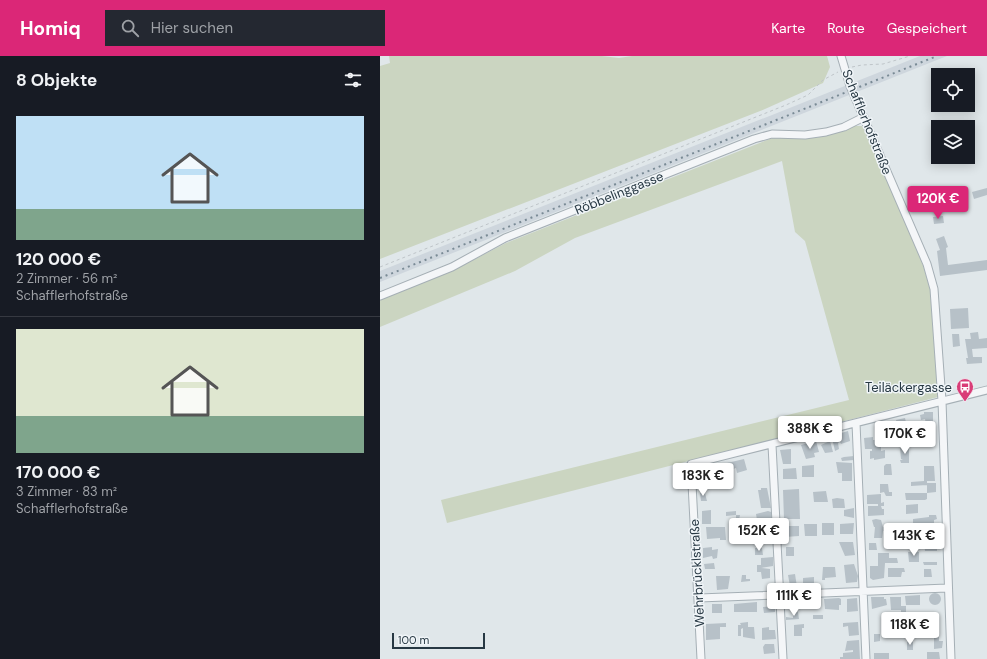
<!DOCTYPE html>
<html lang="de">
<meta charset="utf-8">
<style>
body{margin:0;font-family:"DM Sans",sans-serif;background:#242831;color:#f1f3f6;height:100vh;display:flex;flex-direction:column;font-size:15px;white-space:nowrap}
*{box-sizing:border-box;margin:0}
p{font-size:13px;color:#9ea1a6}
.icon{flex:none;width:22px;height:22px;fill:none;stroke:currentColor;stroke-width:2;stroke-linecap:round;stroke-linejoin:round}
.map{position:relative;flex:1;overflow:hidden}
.side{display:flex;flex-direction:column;background:#171b24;width:380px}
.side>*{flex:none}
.buttons{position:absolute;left:551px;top:12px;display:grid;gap:8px}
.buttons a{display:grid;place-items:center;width:44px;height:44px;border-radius:0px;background:#171b24;box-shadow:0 2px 10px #0003;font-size:20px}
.scale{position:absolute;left:12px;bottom:10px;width:93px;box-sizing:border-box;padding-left:4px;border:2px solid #273843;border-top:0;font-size:11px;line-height:14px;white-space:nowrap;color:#273843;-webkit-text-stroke:3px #f0f5f8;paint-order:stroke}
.price{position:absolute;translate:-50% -34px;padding:0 9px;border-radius:4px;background:#fff;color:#222;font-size:13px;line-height:26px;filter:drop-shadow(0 1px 2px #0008)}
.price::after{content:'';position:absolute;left:50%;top:24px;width:12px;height:9px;margin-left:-6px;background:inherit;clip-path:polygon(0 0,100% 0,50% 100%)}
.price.on{background:#db2777;color:#fff}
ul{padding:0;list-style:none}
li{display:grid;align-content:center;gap:8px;height:212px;padding:0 16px}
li+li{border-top:1px solid #363941}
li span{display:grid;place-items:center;height:124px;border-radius:0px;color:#555}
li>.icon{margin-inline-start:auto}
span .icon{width:72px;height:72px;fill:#fffc;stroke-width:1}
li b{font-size:17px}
h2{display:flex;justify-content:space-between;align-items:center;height:48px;padding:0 16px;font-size:17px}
header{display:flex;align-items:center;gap:24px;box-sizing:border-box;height:56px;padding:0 20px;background:#db2777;color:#fff}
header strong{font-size:19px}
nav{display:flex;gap:22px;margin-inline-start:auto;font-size:14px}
.search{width:280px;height:36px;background:#242831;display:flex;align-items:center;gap:10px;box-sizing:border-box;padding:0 14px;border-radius:0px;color:#9ea1a6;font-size:15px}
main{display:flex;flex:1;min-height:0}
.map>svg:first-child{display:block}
</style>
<header>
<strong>Homiq</strong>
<div class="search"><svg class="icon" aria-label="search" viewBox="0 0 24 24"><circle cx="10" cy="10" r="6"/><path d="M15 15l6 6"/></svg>Hier suchen</div>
<nav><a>Karte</a><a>Route</a><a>Gespeichert</a></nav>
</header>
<main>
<section class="side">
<h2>8 Objekte<svg class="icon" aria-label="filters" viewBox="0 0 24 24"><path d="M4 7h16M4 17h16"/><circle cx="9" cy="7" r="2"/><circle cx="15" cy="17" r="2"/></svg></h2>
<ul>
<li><span style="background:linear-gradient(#bfe0f5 75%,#7fa58c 0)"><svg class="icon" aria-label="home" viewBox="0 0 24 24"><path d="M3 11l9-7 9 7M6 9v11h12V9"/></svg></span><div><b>120 000 €</b><p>2 Zimmer · 56 m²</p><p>Schafflerhofstraße</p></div></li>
<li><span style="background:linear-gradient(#dfe7d0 70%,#7fa58c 0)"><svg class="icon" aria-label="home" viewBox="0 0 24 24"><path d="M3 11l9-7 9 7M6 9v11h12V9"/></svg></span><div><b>170 000 €</b><p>3 Zimmer · 83 m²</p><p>Schafflerhofstraße</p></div></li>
</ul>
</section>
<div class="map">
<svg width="607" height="603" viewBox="0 0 607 603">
<rect width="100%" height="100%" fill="#e0e7ea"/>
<path fill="#ced6dd" d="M540,0H567L0,226V215Z"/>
<path fill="#cbd5c1" d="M9,0H222L239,2L252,0H447L450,11L443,27L385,53L0,203V10L10,7Z
M474,70H482L486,75L543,209L550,234L558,341L67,467L61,444L469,344L425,185L415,176L402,105L195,182L135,215L0,271V244L72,215L126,187L392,82H436Z"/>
<path fill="#b7c1c8" d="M607,132V139L594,143L592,136Z
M563,160L564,167L554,168L553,161Z
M564,180L568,191L566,192L568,209L607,204V214L560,220L557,195L560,194L556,183Z
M588,252L589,272L571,273L570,253Z
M598,276L599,283L607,282V292L592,293L593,301H602V307L587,308L586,302H588L585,283H591L590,277Z
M572,278H579L580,290L573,291Z
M544,356H553V369H546L545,363L541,364L540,359L544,358Z
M525,362L527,371L518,374L516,364Z
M511,368L515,384L505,387L501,371Z
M468,375L470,385L461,388L460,386L458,387L459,393L455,395L452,382L456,381V379L458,378Z
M493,381V384H496V389H501V395L505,394V402L494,404V402L490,403V395H492V393H485L484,382Z
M436,385L439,396L434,397L435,401L426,403L421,389Z
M450,385L453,396L445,397L441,389Z
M529,391V407H521L520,404H523L521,403L520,392Z
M411,393V408H403L400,394Z
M474,400V404L462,405L461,402L464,401Z
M364,403L367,414L357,417L356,412L350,414V417L329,422L326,412Z
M456,406L472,407V425H462V417H458Z
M506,408H511L512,419H504V410Z
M434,409V421H422V410Z
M544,410H554L555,425H547V429L531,430V426L544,425Z
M416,412L417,423H403V413Z
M352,424V430H338V425Z
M547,427H556V436L547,437V443L545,444H526L525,437H547Z
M500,428H508L509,436H512V440H506L504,436L500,437Z
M381,432H387L391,452H381L378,434H381Z
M419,433L420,463H404L403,434Z
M446,435L448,446H434L433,436Z
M320,437H325L327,445H321Z
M501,438V447L504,446V450H501L502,453H504V459L488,460V450H498V448H487V439Z
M457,442L464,443L465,452H453L452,443Z
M538,448V457L526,458V449Z
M474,452V462L464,460V454Z
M331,454V468H322V455Z
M356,455V459H360L359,464L356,463V459L346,460V456Z
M388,455L391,456L392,477L382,478V469L379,470L377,464L376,458Z
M549,459H556L557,463L554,464V467H551V469H533V463L549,461Z
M496,463L501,464L503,471H508L509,475H503L502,482H494L495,471H494L492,464Z
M442,467H454V479H442Z
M474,467L473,478H460V468Z
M424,468H437V480H425Z
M552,468H557L556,475H549V471H552Z
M405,470H419V480L405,481Z
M326,471H345L346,484H340V482L327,483Z
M535,471L536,480L523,483V480H527V472Z
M360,480H368V485H361Z
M557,484V495H545L544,485Z
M459,486H473L475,499L465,500Z
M489,487H496L497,494H489Z
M332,491V494L338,493L337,502L333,503L332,500L323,502V492Z
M406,491H414V500H406Z
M375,492H382L383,499H375Z
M528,496H539V506H529Z
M498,497H509V502H517L518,507H498Z
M393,501V510L381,512L390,513V522L382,523L381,516H377V509H381V502Z
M543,506H557V509H544Z
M334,507L335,513H325L324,508Z
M498,507H505L504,522L493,524L490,522V510H498Z
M474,508L478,520L477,526L466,527L464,509Z
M443,511H455L456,521L445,522V524H442Z
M508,512H524L525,516H522L521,521H508Z
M544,513H551L552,521H544Z
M415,518L417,531H414L410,530L408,519Z
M362,519H366V523H370V525L361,526Z
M336,520H350L348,533L337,534Z
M434,521V529L423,528V522Z
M549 543a6 6 0 1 1 12 0a6 6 0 1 1-12 0Z
M540,539V549H526L525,540Z
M491,541H504V543H506L507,549L492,553Z
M510,541H521V550H526V556H529L530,573H527L526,561H521V554H511Z
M459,542L461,543V549H459V554L445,553L444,543Z
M477,542L478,555L467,556V543Z
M407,544H415V551H407Z
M426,544H431V547L433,546L431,553H426V550H424Z
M377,546V556H354V548Z
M332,548H342V557H332Z
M395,550V556L384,557L383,551Z
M413,556H418L419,563L406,564V561L413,562Z
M433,559H443V563H433Z
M531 566a5 5 0 1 1 10 0a5 5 0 1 1-10 0Z
M368,566V571H374L375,583L363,581V572L361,573V580H358V569H361L360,567Z
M478,566L479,579L469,580L468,570L463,571V567Z
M346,567V571H340V583L326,584V568Z
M424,568V572H422V580H414V569Z
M389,571V574H395L396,583L382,584V572Z
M541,573L542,580H528L527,574Z
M550,577H556V581H559V585H563L562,592L554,593V581H550Z
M494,578H500V585L494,586Z
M479,584L480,603H460V601H463V597L473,596V594L465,595L467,585Z
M527,586H533V594H527Z
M385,588H394L395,597L384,598L383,591Z
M547,596H559L560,603H547Z
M494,597H509V603H494Z"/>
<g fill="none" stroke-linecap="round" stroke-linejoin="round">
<g stroke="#a5afb5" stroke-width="9">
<path id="minor" d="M461,0L470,30L547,208L554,233L562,345L571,603
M0,240L72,211L125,182L374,83L392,78L425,79L446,76L464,71L484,61
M476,367L486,603
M392,389L403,603
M319,542L567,532
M321,603L311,408L607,334"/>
</g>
<path stroke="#bfc5c9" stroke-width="1" stroke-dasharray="3 3" stroke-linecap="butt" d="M472,11L482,9L503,8L530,0
M0,211L406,49L428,39L443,24L458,16"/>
<use href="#minor" stroke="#f4f6f8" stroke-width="7"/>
<path stroke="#798a95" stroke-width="2" stroke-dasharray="2 4" stroke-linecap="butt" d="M0,222L557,0"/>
</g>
<defs>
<g id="bus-pin" transform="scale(0.9)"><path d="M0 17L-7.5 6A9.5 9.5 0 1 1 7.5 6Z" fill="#d93c77" stroke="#f0f5f8"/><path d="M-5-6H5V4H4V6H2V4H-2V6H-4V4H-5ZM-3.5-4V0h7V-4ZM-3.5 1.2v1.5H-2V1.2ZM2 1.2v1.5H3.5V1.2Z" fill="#fff"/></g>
</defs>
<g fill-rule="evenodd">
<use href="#bus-pin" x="585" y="331"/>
</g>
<g text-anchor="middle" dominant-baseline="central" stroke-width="3" stroke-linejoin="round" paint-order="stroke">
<g font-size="13" fill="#273843" stroke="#f0f5f8">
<text transform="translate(487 66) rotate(68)">Schafflerhofstraße</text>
<text transform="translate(239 137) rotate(-22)">Röbbelinggasse</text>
<text transform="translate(317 517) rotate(-93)">Wehrbrücklstraße</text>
</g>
<g font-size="13" fill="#273843" stroke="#f0f5f8" text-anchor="end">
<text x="572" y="331">Teiläckergasse</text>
</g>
</g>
</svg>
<div class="buttons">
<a><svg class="icon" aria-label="locate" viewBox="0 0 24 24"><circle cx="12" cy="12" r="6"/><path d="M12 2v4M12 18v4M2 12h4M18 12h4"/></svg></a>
<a><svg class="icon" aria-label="layers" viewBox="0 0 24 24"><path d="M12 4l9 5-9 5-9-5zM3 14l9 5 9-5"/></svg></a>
</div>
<div class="scale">100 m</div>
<b class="price on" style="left:558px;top:164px">120K €</b>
<b class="price" style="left:430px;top:394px">388K €</b>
<b class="price" style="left:525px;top:399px">170K €</b>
<b class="price" style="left:323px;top:441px">183K €</b>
<b class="price" style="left:379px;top:496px">152K €</b>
<b class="price" style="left:534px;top:501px">143K €</b>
<b class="price" style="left:414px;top:561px">111K €</b>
<b class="price" style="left:530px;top:590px">118K €</b>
</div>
</main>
